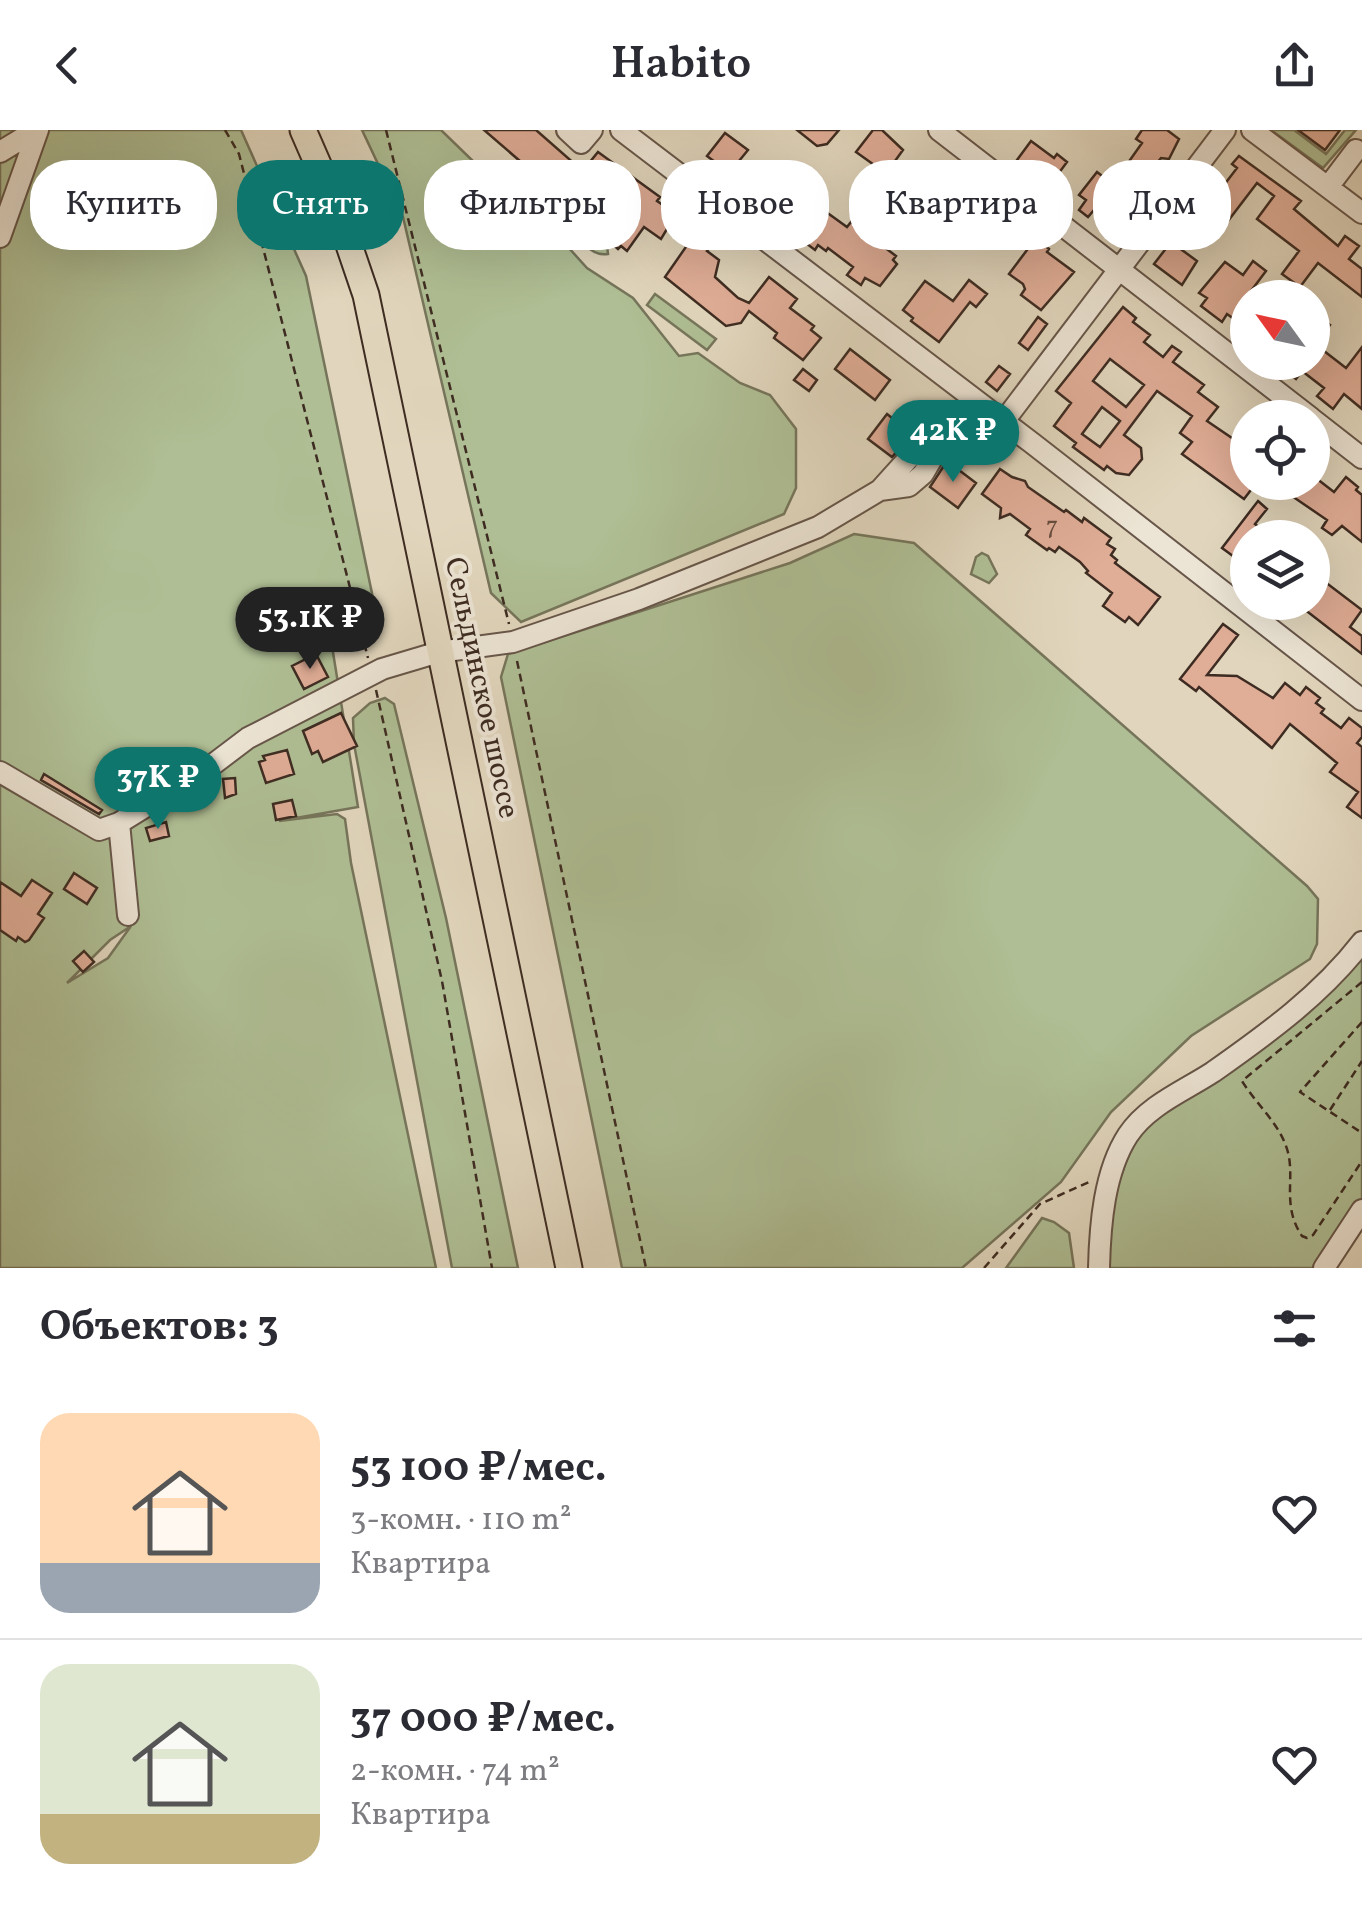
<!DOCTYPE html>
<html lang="ru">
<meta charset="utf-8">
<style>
body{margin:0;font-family:Vollkorn,serif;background:#f7f7f7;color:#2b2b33;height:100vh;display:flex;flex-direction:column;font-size:38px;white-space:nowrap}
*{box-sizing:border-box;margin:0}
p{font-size:32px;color:#7c7c81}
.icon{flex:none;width:55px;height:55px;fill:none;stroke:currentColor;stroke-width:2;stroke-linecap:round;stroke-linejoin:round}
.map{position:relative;height:1138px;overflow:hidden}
.panel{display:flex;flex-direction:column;background:#fff;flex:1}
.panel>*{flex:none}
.guide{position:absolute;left:30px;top:30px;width:1302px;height:90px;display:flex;gap:20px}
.needle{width:65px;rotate:303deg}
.buttons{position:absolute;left:1230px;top:150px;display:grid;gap:20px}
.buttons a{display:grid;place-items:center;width:100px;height:100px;border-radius:50%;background:#fff;box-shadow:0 10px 40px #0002;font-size:50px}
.price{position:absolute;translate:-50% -85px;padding:0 22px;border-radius:35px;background:#0f766e;color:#fff;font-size:32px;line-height:65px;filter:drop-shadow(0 2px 5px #0008)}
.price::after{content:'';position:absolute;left:50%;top:60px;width:30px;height:22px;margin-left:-15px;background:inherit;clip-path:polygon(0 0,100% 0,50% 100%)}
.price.active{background:#222;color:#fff}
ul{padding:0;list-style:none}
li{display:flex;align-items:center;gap:30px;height:250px;padding:0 40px}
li+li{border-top:2px solid #e1e1e2}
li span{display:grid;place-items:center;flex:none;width:280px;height:200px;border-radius:30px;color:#555}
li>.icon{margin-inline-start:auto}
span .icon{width:120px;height:120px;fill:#fffc;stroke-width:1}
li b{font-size:42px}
h2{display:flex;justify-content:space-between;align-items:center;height:120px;padding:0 40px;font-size:42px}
.chip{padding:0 35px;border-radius:40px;background:#fff;box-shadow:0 10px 40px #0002;font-size:35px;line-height:90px}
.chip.active{background:#0f766e;color:#fff}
header{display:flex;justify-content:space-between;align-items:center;height:130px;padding:0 40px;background:#fff;font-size:45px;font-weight:600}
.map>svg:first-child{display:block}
</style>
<header><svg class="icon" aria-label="back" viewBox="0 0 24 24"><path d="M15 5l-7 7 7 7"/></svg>Habito<svg class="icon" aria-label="share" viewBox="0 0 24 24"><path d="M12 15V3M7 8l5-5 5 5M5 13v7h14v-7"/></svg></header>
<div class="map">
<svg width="1362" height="1138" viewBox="0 0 1362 1138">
<rect width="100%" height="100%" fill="#e1d6bd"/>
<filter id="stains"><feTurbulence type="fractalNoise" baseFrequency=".002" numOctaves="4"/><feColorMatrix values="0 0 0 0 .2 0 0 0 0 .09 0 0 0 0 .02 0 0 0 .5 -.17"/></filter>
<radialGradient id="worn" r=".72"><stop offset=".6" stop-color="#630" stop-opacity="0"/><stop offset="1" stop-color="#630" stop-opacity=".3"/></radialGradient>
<path fill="#afbe94" stroke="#76755b" stroke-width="2.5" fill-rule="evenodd" d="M0,0H31L0,85Z
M41,0H241L306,146L379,497C363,516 348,514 327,502L317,506L315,518L331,510L358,677L279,691L337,684L345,689L351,733L436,1138H0V119ZM131,796L108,828L67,853L110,810Z
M362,0H441L512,69L558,106L587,138L633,168L679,226L698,223L740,253L770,265L796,299V358L784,384L521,492L491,463L403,87Z
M1271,0H1294L1326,24L1345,0H1356L1323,38Z
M572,91H578L607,116L608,124C590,127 577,107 572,91Z
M655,164L716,209L707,220L647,175Z
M854,404L914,413L1307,756L1318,769L1317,814L1310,829L1191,906L1111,982L1061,1052L962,1138H622L501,547L508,524L790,433Z
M982,423L988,426L997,444L989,453L971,444L976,427Z
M385,568L394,574L446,788L518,1138H452L354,614L353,588L370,573Z
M1362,826V1071L1317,1138H1107C1106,1092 1118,1042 1140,1002Z
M1042,1088L1054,1092L1069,1103L1074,1138H1006Z"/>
<path fill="#e0ad97" stroke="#3e2c22" stroke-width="2.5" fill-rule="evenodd" d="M484,0H536L576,35L559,54L555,51L550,57Z
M797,0H839L827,14L817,16Z
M873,0H882L903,20L895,31L900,35L891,47L856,22Z
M1142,0H1167L1179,9L1169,29L1161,28L1148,44L1130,30L1142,13L1136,9Z
M1298,0H1340L1325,20Z
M725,3L748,20L739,31L814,90L822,79L847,97L851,92L896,126L893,130L897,134L880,156L865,148L861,155L847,145L853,137L828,118L826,121L818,115L815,120L741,64L747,56L707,26Z
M1031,11L1054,28L1057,24L1067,32L1050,55L1017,30Z
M598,22L660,67L657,71L676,84L661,109L644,97L627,121L621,116L618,119L587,91L590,87L577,77L599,49L585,38Z
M1239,26L1301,71L1294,79L1338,116L1345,106L1359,116L1349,129L1362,139V167L1318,133L1300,157L1282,144L1299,121L1257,89L1274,66L1257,53L1228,91L1208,76L1237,38L1232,34Z
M930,36L959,62L952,72L956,75L945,89L910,63Z
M1097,42L1122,61L1104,84L1100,85L1094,80L1088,87L1079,80L1086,70L1079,65Z
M697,101L713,114L707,121L719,130L715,147L738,168L749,173L769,147L797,169L790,178L814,196L811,200L821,208L803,230L774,208L777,203L749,181L741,193L726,196L665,147Z
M1036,108L1049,119L1047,122L1074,142L1041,180L1021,165L1025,159L1023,154L1009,144Z
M1171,112L1197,131L1182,155L1154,134Z
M1253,131L1266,141L1248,165V199L1227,184L1222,192L1201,176L1207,168L1199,163L1225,132L1243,145Z
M969,150L987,164L976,177L970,172L939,212L911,191L913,188L903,180L925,151L953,171Z
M1123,177L1136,188L1133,192L1150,205L1144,212L1163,227L1172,216L1181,222L1173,232L1204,255L1198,262L1218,277L1207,291L1248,319V352H1257L1244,369L1182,324L1192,312L1180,303L1192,286L1157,261L1124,305L1141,318L1142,329L1129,345L1116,343L1107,336L1104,340L1073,317L1076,313L1054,296L1071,273L1056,261ZM1110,229L1144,255L1126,277L1093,251ZM1102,277L1120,291L1100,317L1082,304Z
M1317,185L1330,195L1315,214L1346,238L1362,217V279L1344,264L1333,279L1317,266L1324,258L1302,241L1296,249L1274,232H1312V191Z
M1038,187L1047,194L1028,220L1019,213Z
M850,219L890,250L875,270L835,239Z
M999,236L1010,244L997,261L986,252Z
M803,239L817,250L809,261L794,250Z
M887,284L912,304L892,327L868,309Z
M979,300L996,312L983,331L968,317Z
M947,331L976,353L958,378L930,357Z
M1000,339L1012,347L1025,351L1028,357L1064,382L1066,380L1082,392L1084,388L1111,408L1107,414L1115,419L1111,425L1117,430L1115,433L1160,467L1138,495L1129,487L1125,492L1103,476L1112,463L1086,443L1088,441L1080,432L1059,417L1055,422L1049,418L1047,420L1026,405L1030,399L1010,384L1000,388L1001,378L982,364Z
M1312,345L1334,362L1346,347L1358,357L1356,360L1362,365V412L1342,396L1332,405L1322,398L1327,390L1286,362L1288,359L1280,352H1312Z
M1258,371L1267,379L1255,394L1272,408H1248V437L1222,418Z
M1312,442L1362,480L1350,497L1362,506V524L1295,472H1312Z
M1223,494L1238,505L1207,545L1237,546L1273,568L1285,553L1300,565L1306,557L1320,568L1316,573L1324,579L1321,583L1341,598L1349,588L1362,598V607L1357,613L1362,617V688L1347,677L1358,662L1330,642L1337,633L1290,594L1272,618L1199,557L1196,561L1180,549Z
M316,524L328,547L304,559L292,536Z
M341,583L357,616L323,632L318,621L312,624L303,601Z
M287,620L294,644L266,653L259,632L265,630L263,626Z
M164,637L169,646L151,657L146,649Z
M44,644L102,680L99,684L41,650Z
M235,648L236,664L225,668L223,649Z
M292,670L296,686L276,690L273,674Z
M166,692L169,706L150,711L146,698Z
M74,743L97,758L87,774L64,759Z
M32,750L52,763L38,784L44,788L29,810L25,812L18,807L16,811L0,800V752L21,766Z
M84,821L94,832L83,842L73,831Z"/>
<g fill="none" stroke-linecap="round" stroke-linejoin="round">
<g stroke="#675649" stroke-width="24">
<path id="minor" d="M567,0L581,13L592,0
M621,0L1032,313L1362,570
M939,0L1311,288
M1252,0L1362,83
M0,22L36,0
M1328,57L1356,20
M0,107L38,0
M1312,289L1362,328
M1004,291L1225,0
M880,360L926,309L949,300
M0,642L99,700L119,693L211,636L248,608L382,539L439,522L513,512L639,469L818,397L880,360L909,356L923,344L949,300L973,269
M119,693L128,785
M1099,1138C1100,1095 1104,1042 1128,1005C1148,975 1184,961 1213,942C1267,904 1321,865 1362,812
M1324,1138L1362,1080"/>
</g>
<g stroke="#3e2c22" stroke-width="29">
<path id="major" d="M303,0L334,71L366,165L569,1138"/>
</g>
<path stroke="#3e2c22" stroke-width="2.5" stroke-dasharray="8 5" stroke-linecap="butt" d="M225,0L239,24L368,528
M386,0L509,494
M517,531L646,1138
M376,560L442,851L492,1138
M1362,852L1242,951C1256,974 1279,993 1287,1019C1296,1047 1281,1075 1302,1106L1307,1108L1313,1105L1362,1031
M1362,892L1300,962L1362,1003
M1330,980L1362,931
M984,1138L1040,1074L1089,1052"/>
<use href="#minor" stroke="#ece4d4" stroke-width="20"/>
<use href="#major" stroke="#e1d6bd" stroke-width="25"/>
</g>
<g text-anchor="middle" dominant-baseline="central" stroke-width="8" stroke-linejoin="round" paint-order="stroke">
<g font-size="25" fill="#664c3f">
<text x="1052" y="397">7</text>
</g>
<g font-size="30" fill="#3e2c22" stroke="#ece4d4">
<text transform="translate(481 558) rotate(78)">Сельдинское шоссе</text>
</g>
</g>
<rect width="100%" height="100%" filter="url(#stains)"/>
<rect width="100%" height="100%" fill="url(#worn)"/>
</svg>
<div class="buttons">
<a><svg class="needle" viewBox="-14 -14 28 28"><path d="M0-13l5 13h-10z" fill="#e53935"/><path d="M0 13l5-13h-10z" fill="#7c7c81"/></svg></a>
<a><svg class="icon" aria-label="locate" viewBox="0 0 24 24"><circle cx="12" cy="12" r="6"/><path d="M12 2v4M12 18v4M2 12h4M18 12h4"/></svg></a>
<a><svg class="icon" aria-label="layers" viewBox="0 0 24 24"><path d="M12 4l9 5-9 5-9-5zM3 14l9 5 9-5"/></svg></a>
</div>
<b class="price" style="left:953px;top:355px">42K ₽</b>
<b class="price active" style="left:310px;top:542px">53.1K ₽</b>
<b class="price" style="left:158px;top:702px">37K ₽</b>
<div class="guide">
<a class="chip">Купить</a>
<a class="chip active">Снять</a>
<a class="chip">Фильтры</a>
<a class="chip">Новое</a>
<a class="chip">Квартира</a>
<a class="chip">Дом</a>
</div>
</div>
<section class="panel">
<h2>Объектов: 3<svg class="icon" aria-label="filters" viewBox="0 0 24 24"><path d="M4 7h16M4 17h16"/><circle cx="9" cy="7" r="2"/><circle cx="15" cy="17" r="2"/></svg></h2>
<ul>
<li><span style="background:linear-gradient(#ffd9b3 75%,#9aa5b1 0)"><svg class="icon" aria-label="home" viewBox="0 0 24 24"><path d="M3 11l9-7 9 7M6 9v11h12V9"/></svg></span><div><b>53 100 ₽/мес.</b><p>3-комн. · 110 m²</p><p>Квартира</p></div><svg class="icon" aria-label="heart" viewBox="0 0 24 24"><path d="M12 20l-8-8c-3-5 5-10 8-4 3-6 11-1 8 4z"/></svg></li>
<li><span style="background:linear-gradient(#dfe7d0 75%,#c2b280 0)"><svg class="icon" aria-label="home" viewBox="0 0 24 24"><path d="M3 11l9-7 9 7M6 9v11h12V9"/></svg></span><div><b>37 000 ₽/мес.</b><p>2-комн. · 74 m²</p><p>Квартира</p></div><svg class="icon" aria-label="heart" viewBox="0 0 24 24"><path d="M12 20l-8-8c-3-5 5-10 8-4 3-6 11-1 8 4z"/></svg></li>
</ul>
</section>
